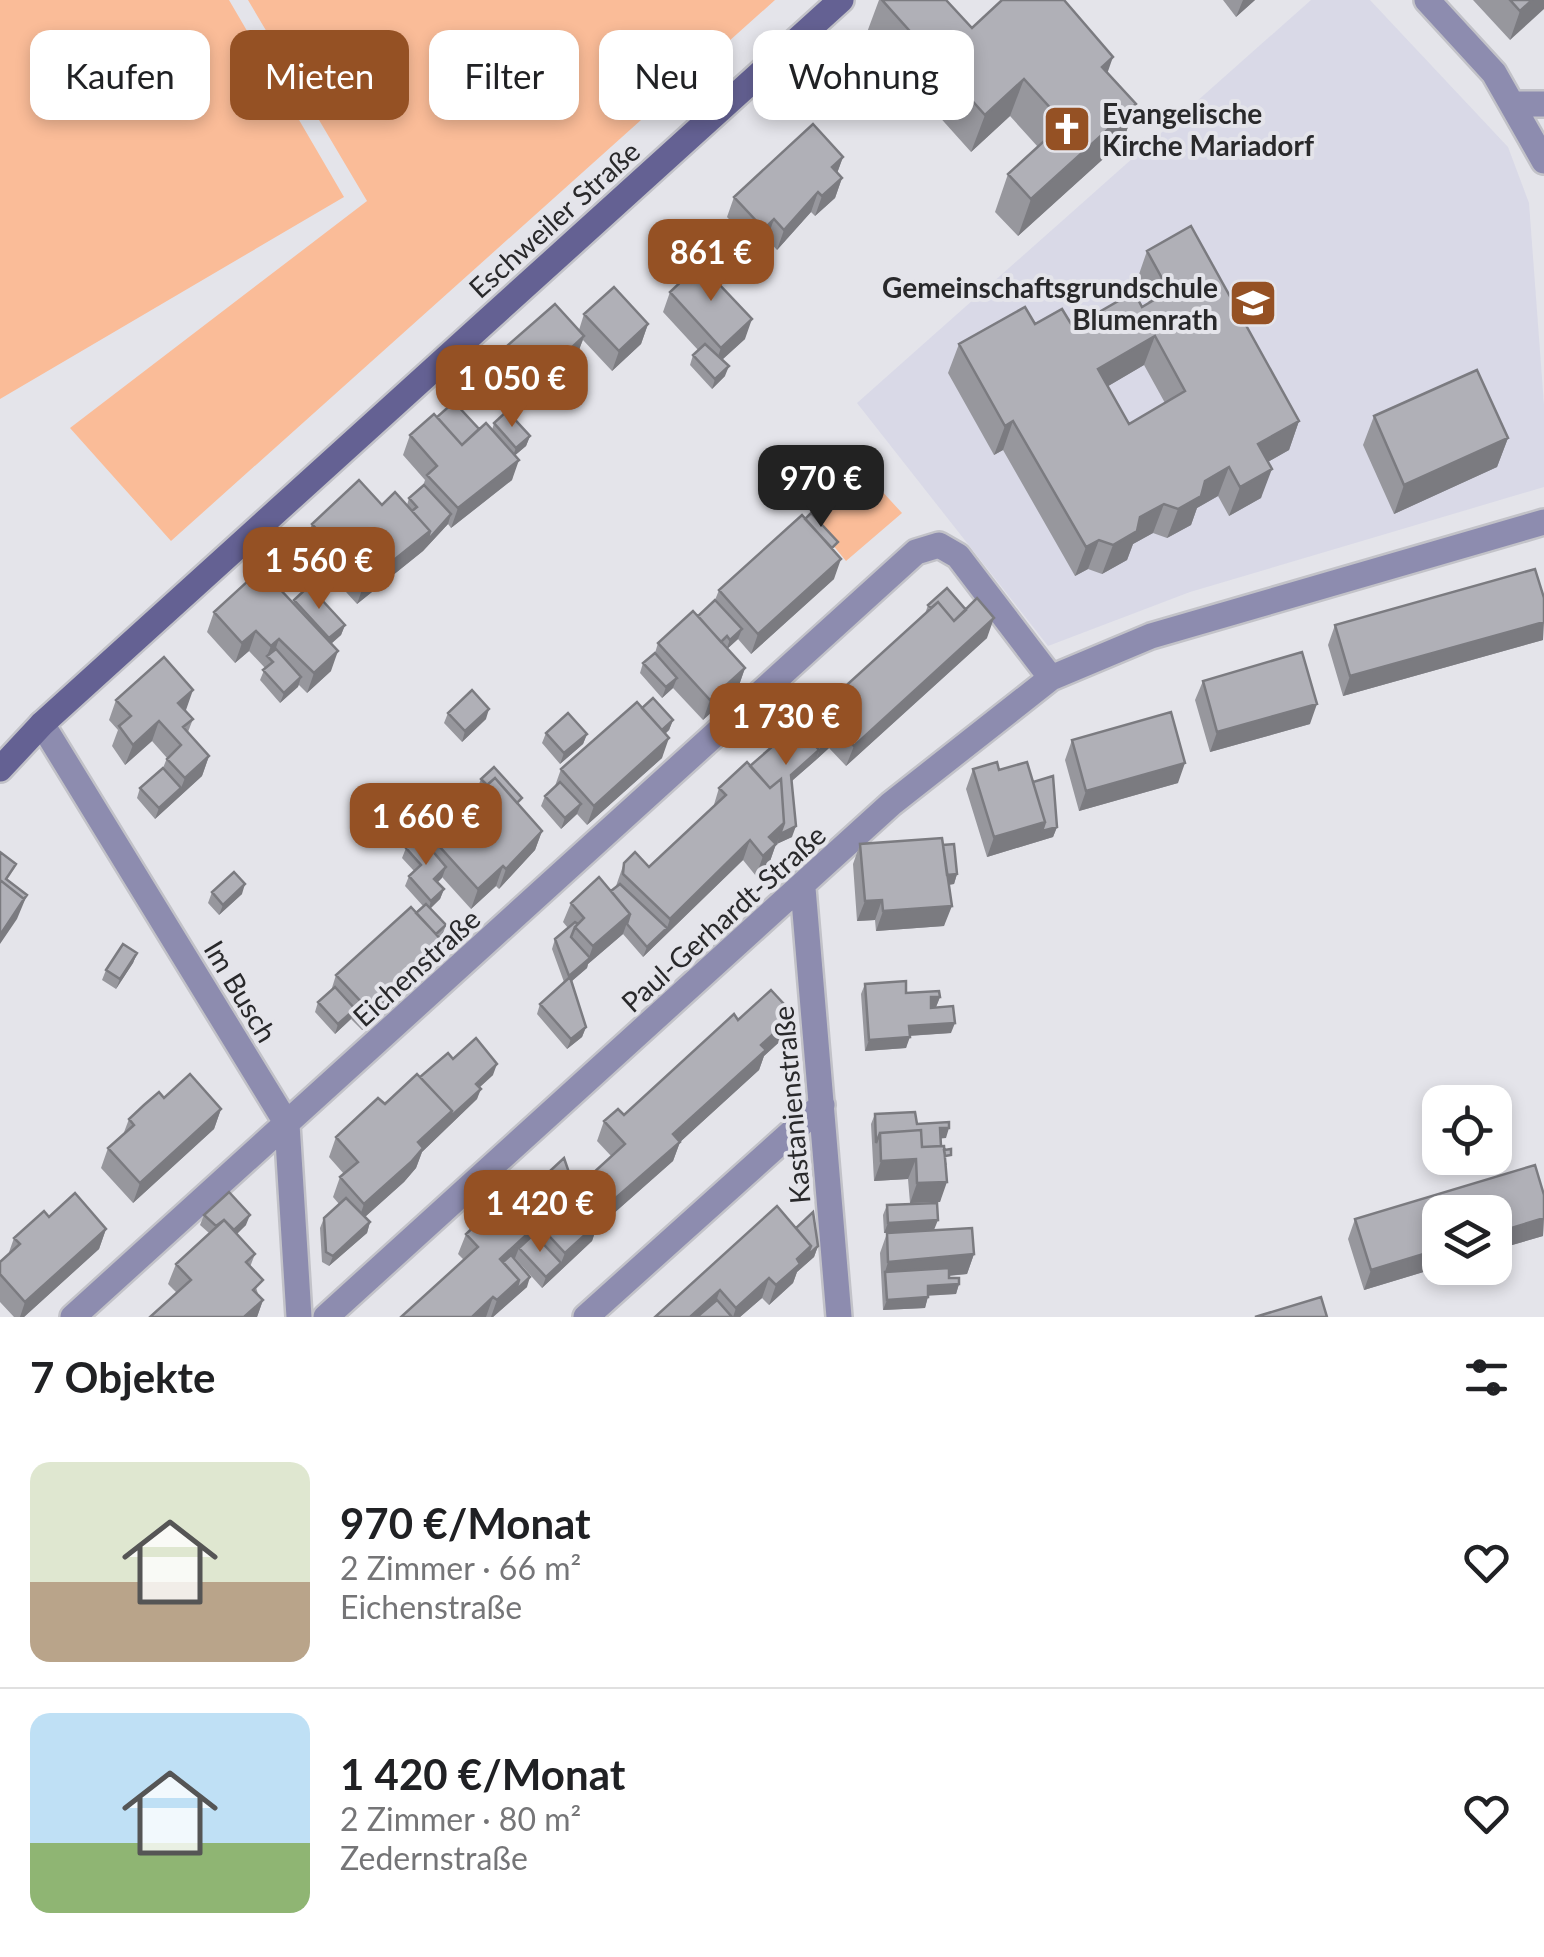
<!DOCTYPE html>
<html lang="de">
<meta charset="utf-8">
<style>
body{margin:0;font-family:Lato,sans-serif;background:#f2f2f2;color:#202124;height:100vh;display:flex;flex-direction:column;font-size:38px;white-space:nowrap}
*{box-sizing:border-box;margin:0}
p{font-size:32px;color:#757577}
.icon{flex:none;width:55px;height:55px;fill:none;stroke:currentColor;stroke-width:2;stroke-linecap:round;stroke-linejoin:round}
.map{position:relative;height:1317px;overflow:hidden}
.side{display:flex;flex-direction:column;background:#fff;flex:1}
.side>*{flex:none}
.top-card{position:absolute;left:30px;top:30px;width:1000px;height:90px;display:flex;gap:20px}
.fabs{position:absolute;left:1422px;top:1085px;display:grid;gap:20px}
.fabs a{display:grid;place-items:center;width:90px;height:90px;border-radius:20px;background:#fff;box-shadow:0 5px 15px #0003;font-size:50px}
.price{position:absolute;translate:-50% -85px;padding:0 22px;border-radius:20px;background:#955124;color:#fff;font-size:32px;line-height:65px;filter:drop-shadow(0 2px 5px #0008)}
.price::after{content:'';position:absolute;left:50%;top:60px;width:30px;height:22px;margin-left:-15px;background:inherit;clip-path:polygon(0 0,100% 0,50% 100%)}
.price.on{background:#222;color:#fff}
ul{padding:0;list-style:none}
li{display:flex;align-items:center;gap:30px;height:250px;padding:0 30px}
li+li{border-top:2px solid #e0e0e0}
li span{display:grid;place-items:center;flex:none;width:280px;height:200px;border-radius:20px;color:#555}
li>.icon{margin-inline-start:auto}
span .icon{width:120px;height:120px;fill:#fffc;stroke-width:1}
li b{font-size:42px}
h2{display:flex;justify-content:space-between;align-items:center;height:120px;padding:0 30px;font-size:42px}
.chip{padding:0 35px;border-radius:20px;background:#fff;box-shadow:0 5px 15px #0003;font-size:35px;line-height:90px}
.chip.on{background:#955124;color:#fff}
.map>svg:first-child{display:block}
</style>
<div class="map">
<svg width="1544" height="1317" viewBox="0 0 1544 1317">
<rect width="100%" height="100%" fill="#e4e4ea"/>
<path fill="#d9d9e7" d="M1311,0H1370L1508,147L1529,203L1544,405V487L1190,592L1048,646L857,403Z"/>
<path fill="#fabc98" d="M0,0H229L344,197L0,399Z
M248,0H775L171,541L70,428L367,201Z
M868,476L902,513L846,561L813,521Z"/>
<g fill="none" stroke-linecap="round" stroke-linejoin="round">
<g stroke="#c2c2c8" stroke-width="30">
<path id="street" d="M1427,0L1494,73L1544,161
M1513,104H1544
M42,724L287,1124L299,1317
M803,888L839,1317
M73,1317L916,552L939,545L958,556L1051,678
M326,1317L891,804L1051,678L1151,636L1544,522
M586,1317L822,1105"/>
</g>
<g stroke="#c2c2c8" stroke-width="30">
<path id="secondary" d="M0,769L42,724L841,0"/>
</g>
<use href="#street" stroke="#8d8caf" stroke-width="25"/>
<use href="#secondary" stroke="#646193" stroke-width="25"/>
</g>
<path fill="#97979d" fill-rule="evenodd" d="M879,0H946L972,28L1107,73L1136,104L1123,141L1018,236L995,212L1008,174L1038,147L1010,116L971,152L866,35Z
M1223,0H1255L1236,17Z
M1473,0H1544L1510,40Z
M843,157L837,173L842,178L835,198L815,216L811,212L777,250L767,239L757,249L727,217L734,197Z
M1147,251L1299,421L1289,450L1268,462L1261,498L1229,516L1218,496L1197,508L1191,525L1167,538L1153,533L1133,544L1127,560L1102,574L1088,569L1075,576L1003,450L994,455L948,373L959,344L1035,324L1073,327L1142,307L1149,303L1137,280ZM1144,365L1165,403L1129,424L1108,386Z
M724,277L721,285L745,339L722,360L725,376L712,389L690,365L693,355L698,350L663,312L670,292Z
M584,314L648,324L641,344L612,371L583,340L576,356L577,384L558,401L544,386L530,399L500,366L507,346L579,330Z
M1374,416L1508,438L1497,467L1394,514L1363,445Z
M437,417L479,429L492,430L494,423L530,436L526,446L515,455L512,480L451,528L448,524L423,551L357,604L346,592L354,571L348,563L334,576L304,544L312,524L382,505H407L409,498L423,486L425,480L403,455L410,435Z
M835,551L834,579L751,654L738,639L727,649L745,668L738,688L703,720L673,688L662,698L640,673L643,663L655,653L658,643L698,616L715,600L719,590Z
M294,600L345,625L341,635L331,644V671L307,693L299,685L280,703L260,680L265,668L249,651L235,663L207,632L214,612L293,603Z
M928,605L987,638L846,766L829,748L792,781V837L776,844L769,864L756,876L743,860L643,957L623,934L588,964L587,968L572,981L586,1027L582,1037L567,1049L537,1014L540,1004L564,982L552,949L555,939L568,928L563,922L571,903L611,891L616,886L624,863L649,867L713,808L719,788L802,731L806,722L925,614Z
M1335,625L1543,640L1343,696L1328,645Z
M1203,681L1310,724L1210,752L1195,700Z
M116,700L185,710L193,719L188,732L209,756L202,776L155,819L137,798L140,788L163,768L167,758L152,741L125,765L112,746L118,730L109,720Z
M642,708L673,720L669,730L665,734L662,758L587,825L577,814L561,829L541,806L545,796L555,786L561,769Z
M448,713L486,719L462,742L444,723Z
M546,733L587,734L583,744L560,764L542,743Z
M1072,740L1178,783L1079,811L1065,760Z
M973,769L999,770L1033,782L1057,827L1053,837L987,857L966,789Z
M481,779L520,806L542,831L535,850L499,889L496,886L471,909L442,877L437,882L444,889L440,899L430,908L446,925L442,936L439,938L443,942L436,962L362,1030L351,1019L335,1034L315,1012L318,1002L331,991L336,975L423,906L405,886L409,876L414,871L402,858L406,848L427,845L430,836L480,792L477,789Z
M860,844L943,845L957,874L954,884L949,885L944,926L876,931L875,920L857,921L853,864Z
M212,892L242,894L219,915L208,903Z
M137,953L133,963L116,989L102,980L106,970Z
M865,984L906,993L940,997L936,1007L951,1033L909,1036L906,1048L865,1051L861,994Z
M738,1020L787,1035L764,1056L759,1070L680,1142L673,1161L596,1229L592,1241L542,1288L515,1258L514,1259L527,1287L493,1317H401L464,1260L458,1254L466,1234L482,1225L520,1191L537,1183L575,1190L612,1157L597,1141L604,1121L624,1115Z
M453,1059L493,1075L479,1088L477,1099L422,1152L416,1168L404,1182L365,1217L370,1222L367,1233L329,1266L322,1262L320,1228L324,1218L339,1204L333,1197L340,1177L344,1174L329,1157L336,1137L420,1077Z
M164,1098L221,1109L214,1129L133,1203L101,1168L108,1148L123,1135L129,1119Z
M875,1114L917,1124L946,1138H940L941,1146L947,1165H945L940,1202L910,1203L908,1179L874,1181L871,1124Z
M1535,1165L1544,1195L1543,1236L1495,1250V1212H1440V1267L1364,1290L1348,1239L1355,1219Z
M887,1205L934,1230L974,1254L967,1274L949,1276V1278L959,1284L956,1294L928,1295L925,1308L883,1310L880,1253L887,1233L922,1231L884,1233L883,1215Z
M204,1215L246,1225L237,1234L255,1254L250,1267L258,1294L263,1300L257,1317H150L177,1293L168,1284L176,1264L209,1233L200,1225Z
M49,1217L106,1229L99,1249L24,1317H14L0,1302V1262L8,1255L14,1238Z
M796,1228L818,1246L814,1257L797,1272L793,1283L769,1305L762,1298L740,1317H655Z"/>
<path fill="#7b7b80" d="M1243,0H1255L1236,17Z
M1532,0H1544V9L1510,40L1520,11Z
M1113,57L1100,94L1102,67Z
M1024,79L1010,116L971,152L985,115Z
M1136,104L1123,141L1018,236L1031,199Z
M843,157L836,176L832,167Z
M842,178L835,198L815,216L822,196Z
M818,192L811,212L777,250L784,230Z
M774,219L767,239L757,249L764,229Z
M752,319L745,339L714,367L721,348Z
M648,324L641,344L612,371L619,351Z
M584,336L577,356L570,349Z
M1155,336L1144,365L1088,398L1098,369Z
M584,364L577,384L558,401L565,382Z
M551,366L544,386L530,399L537,379Z
M729,366L725,376L712,389L715,379Z
M1013,421L1003,450L994,455L1005,426Z
M1299,421L1289,450L1248,473L1258,444Z
M530,436L526,446L512,458L516,448Z
M1508,438L1497,467L1394,514L1404,485Z
M519,460L512,480L451,528L458,508Z
M1229,467L1218,496L1197,508L1191,525L1167,538L1178,509L1205,481Z
M1272,469L1261,498L1229,516L1240,487Z
M1164,504L1153,533L1133,544L1127,560L1102,574L1113,545L1140,517Z
M451,514L448,524L423,551L357,604L364,584Z
M1099,540L1088,569L1075,576L1086,547Z
M355,544L348,563L334,576L341,556Z
M841,559L834,579L751,654L758,634Z
M994,618L987,638L846,766L854,746Z
M1544,622L1543,640L1343,696L1350,676Z
M345,625L341,635L325,649L329,638Z
M742,629L738,639L726,650L730,640Z
M256,631L249,651L235,663L242,643Z
M279,639L272,659L267,656L271,646Z
M338,651L331,671L307,693L314,673Z
M745,668L738,688L703,720L710,700Z
M301,677L298,687L280,703L284,693Z
M677,678L673,688L662,698L666,687Z
M193,690L186,710L171,723L178,703Z
M1317,704L1310,724L1210,752L1217,732Z
M489,709L486,719L462,742L465,731Z
M673,720L669,730L652,746L655,736Z
M159,721L152,741L125,765L133,745Z
M836,728L829,748L816,760L823,740Z
M587,734L583,744L560,764L564,753Z
M669,738L662,758L587,825L594,806Z
M819,750L816,760L787,785L791,775Z
M209,756L202,776L155,819L159,808L181,788L185,778Z
M1185,763L1178,783L1079,811L1086,791Z
M581,804L577,814L561,829L565,818Z
M1045,822L1057,827L1053,837L987,857L994,837Z
M784,823L777,843L762,857L769,837Z
M796,826L792,837L777,844L780,834Z
M542,831L535,850L499,889L506,869Z
M750,840L743,860L643,957L647,947L667,928L670,919Z
M776,844L769,864L756,876L763,856Z
M503,866L496,886L471,909L478,889Z
M446,867L442,878L431,889L434,879Z
M957,874L954,884L937,886L941,876Z
M245,884L242,894L219,915L223,905Z
M444,889L440,899L428,911L431,901Z
M27,895L17,919L0,944V935Z
M882,900L875,920L857,921L865,901Z
M952,906L944,926L876,931L883,911Z
M630,914L623,934L588,964L587,968L566,986L569,976L588,960L593,946Z
M443,942L436,962L362,1030L369,1010Z
M137,953L133,963L116,989L120,979Z
M931,997H940L936,1007H927Z
M355,1009L351,1019L335,1034L338,1024Z
M794,1015L787,1035L764,1056L759,1070L679,1143L680,1142L673,1161L596,1229L592,1241L542,1288L546,1277L561,1263L565,1253L595,1216L761,1045Z
M955,1023L951,1033L905,1036L909,1026Z
M586,1027L582,1037L567,1049L571,1039Z
M910,1037L906,1048L865,1051L869,1040Z
M497,1064L493,1075L472,1094L476,1084Z
M481,1089L477,1099L422,1152L416,1168L404,1182L357,1224L364,1204L418,1142L452,1111Z
M221,1109L214,1129L133,1203L140,1183Z
M940,1128H949L946,1138L936,1139Z
M916,1159L908,1179L874,1181L881,1161Z
M947,1182L940,1202L910,1203L917,1183Z
M250,1215L246,1225L223,1247L227,1237Z
M1544,1218L1543,1236L1495,1250V1233Z
M938,1220L934,1230L884,1233L888,1223Z
M370,1222L367,1233L329,1266L333,1256Z
M538,1224L531,1244L519,1248L515,1258L500,1273V1259Z
M106,1229L99,1249L24,1317H20L25,1302Z
M811,1246H818L814,1257L797,1272L793,1283L769,1305L776,1285L797,1259Z
M1440,1249V1267L1364,1290L1371,1270Z
M974,1254L967,1274L885,1281V1272L888,1262Z
M530,1277L527,1287L493,1317H491L497,1300L519,1280Z
M769,1278L762,1298L740,1317H733L736,1308Z
M959,1284L956,1294L924,1296L928,1286Z
M720,1290L713,1310L705,1317H690Z
M493,1297L486,1317H472Z
M928,1297L925,1308L883,1310L887,1300Z
M263,1300L257,1317H244Z"/>
<path fill="#b0b0b7" stroke="#7b7b80" stroke-width="2.5" fill-rule="evenodd" d="M882,0H946L972,28L1002,0H1064L1113,57L1102,67L1136,104L1031,199L1008,174L1064,123L1024,79L985,115Z
M1510,0H1532L1520,11Z
M813,124L843,157L832,167L842,178L822,196L818,192L784,230L774,219L764,229L734,197Z
M1191,226L1299,421L1258,444L1272,469L1240,487L1229,467L1205,481L1201,496L1178,509L1164,504L1140,517L1137,531L1113,545L1099,540L1086,547L1013,421L1005,426L959,344L1025,307L1035,324L1062,309L1073,327L1134,292L1142,307L1169,291L1147,251ZM1155,336L1185,391L1129,424L1098,369Z
M706,258L724,277L718,283L752,319L721,348L670,292Z
M614,287L648,324L619,351L584,314Z
M555,304L584,336L570,349L584,364L565,382L551,366L537,379L507,346Z
M705,344L729,366L715,379L693,355Z
M1477,370L1508,438L1404,485L1374,416Z
M454,402L479,429L462,445L437,417Z
M507,411L530,436L516,448L494,423Z
M434,414L462,445L486,423L519,460L458,508L427,475L437,466L410,435Z
M359,480L382,505L395,492L430,531L364,584L353,572L368,558L355,544L341,556L312,524Z
M424,485L451,514L427,541L430,531L412,511L417,507L409,498Z
M811,513L838,542L832,548L805,519Z
M802,515L841,559L758,634L719,590Z
M261,569L338,651L314,673L279,639L271,646L256,631L242,643L214,612Z
M1535,569L1544,598V622L1350,676L1335,625Z
M309,586L345,625L329,638L294,600Z
M947,588L966,610L954,621L938,602L931,608L928,605Z
M977,598L994,618L854,746L836,728L823,740L806,722L938,602L954,621Z
M715,600L742,629L730,640L727,636L721,642L698,616Z
M693,611L745,668L710,700L658,643Z
M276,649L301,677L284,693L263,670L273,662L267,656Z
M1302,652L1317,704L1217,732L1203,681Z
M655,653L677,678L666,687L643,663Z
M164,657L193,690L178,703L193,719L183,727L209,756L185,778L167,759L181,745L159,721L133,745L119,726L131,716L116,700Z
M472,690L489,709L465,731L448,713Z
M653,698L673,720L662,730L642,708Z
M637,702L669,738L594,806L561,769Z
M1171,712L1185,763L1086,791L1072,740Z
M568,713L587,734L564,753L546,733Z
M797,725L819,750L791,775L796,826L780,834L784,823L781,779L770,788L750,766Z
M747,762L770,788L781,779L784,823L769,837L776,844L763,856L750,840L670,919L623,874L624,863L635,852L649,867L726,795L719,788Z
M997,762L999,770L1027,762L1045,822L994,837L973,769Z
M494,767L522,798L517,803L495,778L487,785L481,779Z
M163,768L181,788L159,808L140,788Z
M1053,776L1057,827L1042,831L1045,822L1033,782Z
M495,778L542,831L506,869L503,866L478,889L430,836Z
M560,782L581,804L565,818L545,796Z
M419,835L446,867L434,879L444,889L431,901L409,876L421,865L406,848Z
M942,838L952,906L883,911L882,900L865,901L860,844Z
M954,844L957,874L947,875L943,845Z
M0,852L16,864L6,879L27,895L24,899L0,880Z
M234,872L245,884L223,905L212,892Z
M599,877L630,914L593,946L575,927L584,918L571,903Z
M0,880L24,899L0,935Z
M620,884L667,928L647,947L627,924L630,914L611,891Z
M426,904L446,925L436,934L416,913Z
M411,907L443,942L369,1010L336,975Z
M575,922L578,924L575,927L571,937L590,958L569,976L555,939Z
M123,944L137,953L120,979L106,970Z
M570,977L586,1027L571,1039L540,1004Z
M906,981V993L939,991L940,997H931V1008L953,1006L955,1023L909,1026L910,1037L869,1040L865,984Z
M335,987L355,1009L338,1024L318,1002Z
M771,990L794,1015L761,1045L766,1050L673,1134L680,1142L595,1216L599,1222L565,1253L538,1224L500,1259L519,1280L497,1300L493,1297L472,1317H401L478,1247L466,1234L479,1222L482,1225L516,1187L520,1191L533,1179L557,1206L625,1144L604,1121L618,1109L624,1115L734,1014L738,1020Z
M476,1038L497,1064L476,1084L481,1089L449,1118L452,1111L420,1077L448,1053L453,1059Z
M190,1074L221,1109L140,1183L108,1148L134,1125L129,1119L144,1105L159,1092L164,1098Z
M417,1074L452,1111L418,1142L423,1148L411,1162L364,1204L340,1177L358,1162L336,1137L378,1098L385,1104Z
M915,1112L917,1124L949,1122V1128H940L941,1146L922,1147L921,1130L880,1133L876,1143L875,1114Z
M921,1130L922,1147L944,1146L947,1182L917,1183L916,1159L881,1161L880,1133Z
M951,1149V1155L945,1156L944,1150Z
M564,1158L575,1190L557,1206L537,1183Z
M1535,1165L1544,1195V1218L1495,1233V1212H1440V1249L1371,1270L1355,1219Z
M229,1192L250,1215L234,1230L224,1220L216,1226L204,1215Z
M75,1193L106,1229L25,1302L0,1274V1262L20,1244L14,1238L44,1211L49,1217Z
M346,1198L370,1222L333,1256L326,1252L324,1218Z
M937,1203L938,1220L888,1223L887,1205Z
M777,1206L811,1246L797,1259L800,1264L776,1285L769,1278L736,1308L720,1290L690,1317H655Z
M813,1212L818,1246L807,1256L811,1246L796,1228Z
M224,1220L255,1254L246,1262L263,1280L253,1290L263,1300L244,1317H150L191,1280L176,1264Z
M972,1228L974,1254L888,1262L887,1233Z
M534,1234L561,1263L546,1277L519,1248Z
M511,1255L530,1277L516,1290L519,1280L503,1262Z
M949,1268V1278H959V1284L928,1286V1297L887,1300L885,1272Z
M1321,1297L1327,1317H1255Z
M717,1300L732,1317H697Z"/>
<defs>
<g id="church-square" transform="scale(2.5)"><rect x="-9" y="-9" width="18" height="18" rx="4" fill="#955124" stroke="#e4e4ea"/><path d="M-1.2-6h2.4v3.5h3.3v2.4h-3.3V6h-2.4V-.1h-3.3v-2.4h3.3Z" fill="#fff"/></g>
<g id="school-square" transform="scale(2.5)"><rect x="-9" y="-9" width="18" height="18" rx="4" fill="#955124" stroke="#e4e4ea"/><path d="M0-5L7-2L0 1L-7-2ZM-4 1L0 2.5L4 1V4Q0 6-4 4Z" fill="#fff"/></g>
</defs>
<g fill-rule="evenodd">
<use href="#church-square" x="1067" y="129"/>
<use href="#school-square" x="1253" y="303"/>
</g>
<g text-anchor="middle" dominant-baseline="central" stroke-width="8" stroke-linejoin="round" paint-order="stroke">
<g font-size="28" font-weight="bold" fill="#29292b" stroke="#e4e4ea" text-anchor="start">
<text x="1102" y="113">Evangelische<tspan x="1102" dy="32">Kirche Mariadorf</tspan></text>
<text x="1218" y="287" text-anchor="end">Gemeinschaftsgrundschule<tspan x="1218" dy="32">Blumenrath</tspan></text>
</g>
<g font-size="28" fill="#29292b" stroke="#e4e4ea">
<text transform="translate(554 219) rotate(-42)">Eschweiler Straße</text>
<text transform="translate(723 918) rotate(-42)">Paul-Gerhardt-Straße</text>
<text transform="translate(416 967) rotate(-42)">Eichenstraße</text>
<text transform="translate(241 991) rotate(59)">Im Busch</text>
<text transform="translate(791 1105) rotate(-95)">Kastanienstraße</text>
</g>
</g>
</svg>
<div class="fabs">
<a><svg class="icon" aria-label="locate" viewBox="0 0 24 24"><circle cx="12" cy="12" r="6"/><path d="M12 2v4M12 18v4M2 12h4M18 12h4"/></svg></a>
<a><svg class="icon" aria-label="layers" viewBox="0 0 24 24"><path d="M12 4l9 5-9 5-9-5zM3 14l9 5 9-5"/></svg></a>
</div>
<b class="price" style="left:711px;top:304px">861 €</b>
<b class="price" style="left:512px;top:430px">1 050 €</b>
<b class="price on" style="left:821px;top:530px">970 €</b>
<b class="price" style="left:319px;top:612px">1 560 €</b>
<b class="price" style="left:786px;top:768px">1 730 €</b>
<b class="price" style="left:426px;top:868px">1 660 €</b>
<b class="price" style="left:540px;top:1255px">1 420 €</b>
<div class="top-card">
<a class="chip">Kaufen</a>
<a class="chip on">Mieten</a>
<a class="chip">Filter</a>
<a class="chip">Neu</a>
<a class="chip">Wohnung</a>
</div>
</div>
<section class="side">
<h2>7 Objekte<svg class="icon" aria-label="filters" viewBox="0 0 24 24"><path d="M4 7h16M4 17h16"/><circle cx="9" cy="7" r="2"/><circle cx="15" cy="17" r="2"/></svg></h2>
<ul>
<li><span style="background:linear-gradient(#dfe7d0 60%,#b9a48a 0)"><svg class="icon" aria-label="home" viewBox="0 0 24 24"><path d="M3 11l9-7 9 7M6 9v11h12V9"/></svg></span><div><b>970 €/Monat</b><p>2 Zimmer · 66 m²</p><p>Eichenstraße</p></div><svg class="icon" aria-label="heart" viewBox="0 0 24 24"><path d="M12 20l-8-8c-3-5 5-10 8-4 3-6 11-1 8 4z"/></svg></li>
<li><span style="background:linear-gradient(#bfe0f5 65%,#8fb573 0)"><svg class="icon" aria-label="home" viewBox="0 0 24 24"><path d="M3 11l9-7 9 7M6 9v11h12V9"/></svg></span><div><b>1 420 €/Monat</b><p>2 Zimmer · 80 m²</p><p>Zedernstraße</p></div><svg class="icon" aria-label="heart" viewBox="0 0 24 24"><path d="M12 20l-8-8c-3-5 5-10 8-4 3-6 11-1 8 4z"/></svg></li>
</ul>
</section>
